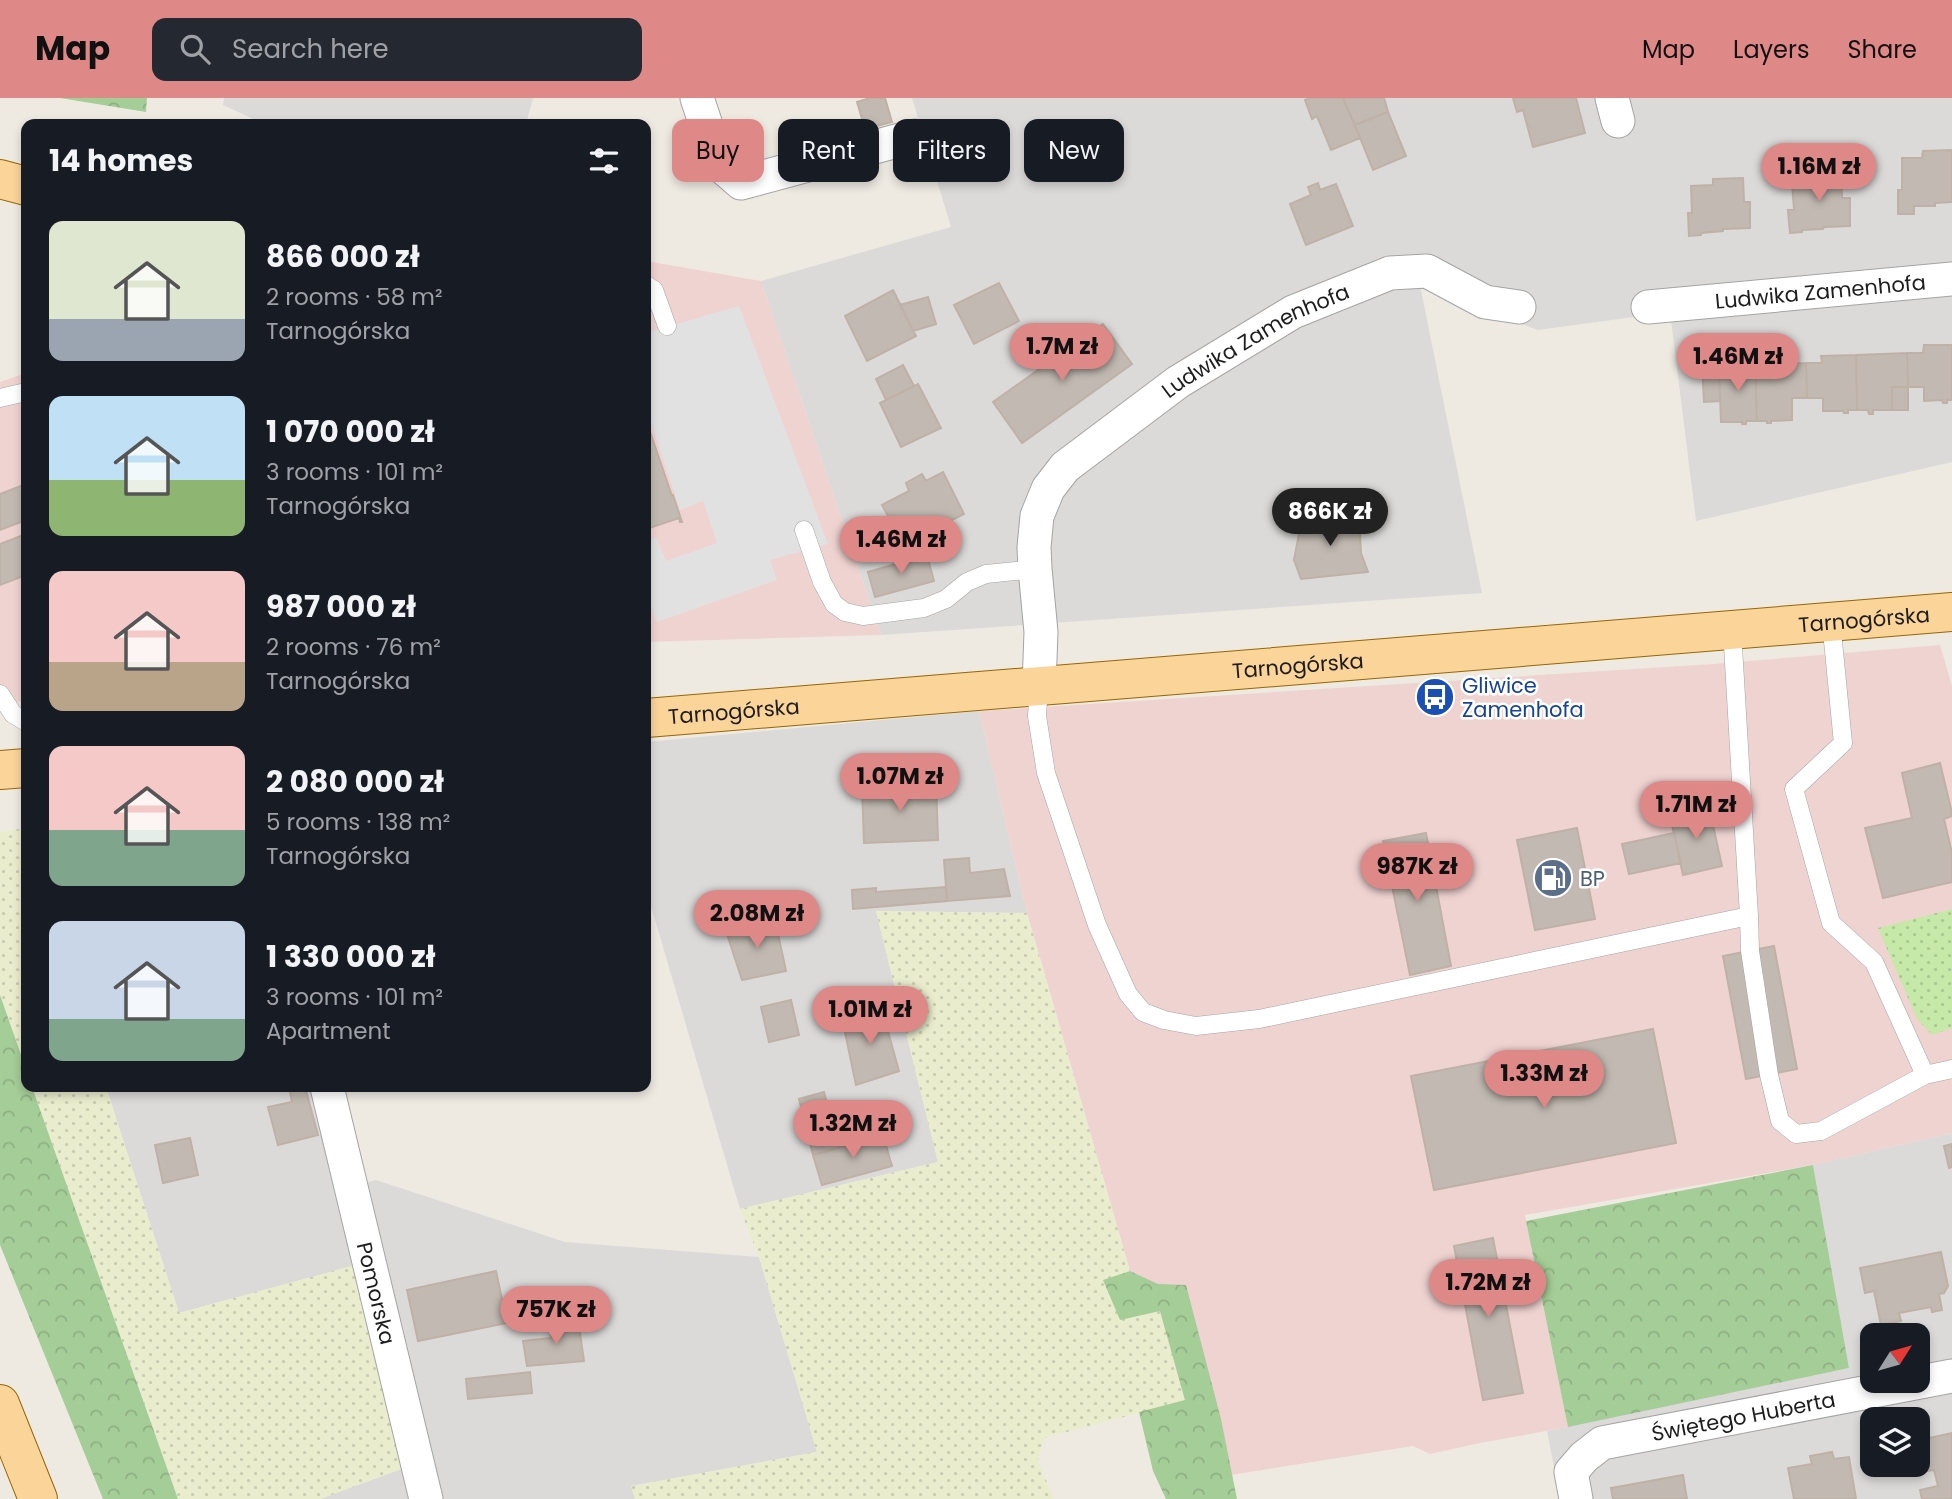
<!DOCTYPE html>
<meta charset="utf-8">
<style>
body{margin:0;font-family:Poppins,sans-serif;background:#242831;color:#f1f3f6;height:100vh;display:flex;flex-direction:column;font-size:26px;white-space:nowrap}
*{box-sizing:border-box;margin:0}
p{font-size:23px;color:#9ea1a6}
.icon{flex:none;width:38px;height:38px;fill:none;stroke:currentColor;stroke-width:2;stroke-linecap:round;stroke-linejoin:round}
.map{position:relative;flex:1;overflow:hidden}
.drawer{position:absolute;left:21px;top:21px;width:630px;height:973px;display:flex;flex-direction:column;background:#171b24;border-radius:14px;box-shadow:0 4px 10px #0003}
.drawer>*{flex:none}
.hud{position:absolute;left:672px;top:21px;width:665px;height:63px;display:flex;gap:14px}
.needle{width:46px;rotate:53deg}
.tools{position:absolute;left:1860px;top:1225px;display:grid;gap:14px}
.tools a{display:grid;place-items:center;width:70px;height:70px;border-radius:14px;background:#171b24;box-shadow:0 4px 10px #0003;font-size:35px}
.price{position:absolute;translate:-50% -60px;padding:0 16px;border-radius:24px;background:#df8888;color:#111;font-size:23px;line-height:46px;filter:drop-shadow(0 2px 4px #0008)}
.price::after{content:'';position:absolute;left:50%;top:42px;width:21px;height:16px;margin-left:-10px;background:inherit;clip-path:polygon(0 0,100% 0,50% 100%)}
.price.current{background:#222;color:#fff}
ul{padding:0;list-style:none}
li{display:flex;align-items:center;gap:21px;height:175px;padding:0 28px}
li span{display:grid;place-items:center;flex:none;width:196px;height:140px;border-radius:14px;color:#555}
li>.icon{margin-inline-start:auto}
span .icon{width:84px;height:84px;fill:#fffc;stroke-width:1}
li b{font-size:30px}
h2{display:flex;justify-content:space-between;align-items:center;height:84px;padding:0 28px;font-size:30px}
.chip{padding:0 24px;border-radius:14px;background:#171b24;box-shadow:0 4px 10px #0003;font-size:24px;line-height:63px}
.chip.current{background:#df8888;color:#111}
header{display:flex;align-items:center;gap:42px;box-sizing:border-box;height:98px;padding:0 35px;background:#df8888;color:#111}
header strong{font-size:33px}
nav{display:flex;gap:38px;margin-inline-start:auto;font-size:24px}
.search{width:490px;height:63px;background:#242831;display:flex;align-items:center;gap:18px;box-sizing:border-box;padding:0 24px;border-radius:14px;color:#9ea1a6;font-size:26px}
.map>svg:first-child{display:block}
</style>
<header>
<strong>Map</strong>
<div class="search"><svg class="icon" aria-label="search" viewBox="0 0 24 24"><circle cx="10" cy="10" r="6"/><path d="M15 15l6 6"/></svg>Search here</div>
<nav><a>Map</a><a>Layers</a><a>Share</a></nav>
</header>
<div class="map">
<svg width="1952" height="1401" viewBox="0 0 1952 1401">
<defs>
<pattern id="farmland-dots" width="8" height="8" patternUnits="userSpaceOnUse" patternTransform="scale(1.75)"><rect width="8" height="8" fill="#eaedcd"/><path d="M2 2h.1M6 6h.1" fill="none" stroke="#c8cbb0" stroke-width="1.8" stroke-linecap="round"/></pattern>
<pattern id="grass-dots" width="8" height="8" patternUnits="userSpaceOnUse" patternTransform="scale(1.75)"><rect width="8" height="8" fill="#c6e8a8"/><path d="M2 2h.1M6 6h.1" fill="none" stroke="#aac790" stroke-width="1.8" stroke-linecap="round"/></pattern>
<pattern id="forest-crowns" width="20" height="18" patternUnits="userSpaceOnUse" patternTransform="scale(1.75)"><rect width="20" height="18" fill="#a5cd97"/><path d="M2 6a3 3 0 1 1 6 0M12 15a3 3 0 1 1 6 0" fill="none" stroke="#8eb082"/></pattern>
</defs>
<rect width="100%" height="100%" fill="#eeeae2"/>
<path fill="#dbdad9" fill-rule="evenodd" d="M224,0H533L526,26H264L223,7Z
M912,0H1952V364L1696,423L1670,214L1538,232L1420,187L1482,495L881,537L761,183L951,129Z
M979,613L1027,815L876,813L938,1064L740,1111L646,791V644Z
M106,989H324L351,1089L376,1082L565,1144L759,1159L817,1354L632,1388L635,1401H320L414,1366L358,1167L179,1215Z
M1952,1035V1401H1560L1547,1333L1849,1270L1813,1067ZM1872,1237H1918V1283H1872ZM1872,1321H1918V1367H1872Z"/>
<path fill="#efd3d1" d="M646,163L761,183L881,537L646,544Z
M26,275V603L0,605V284Z
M1940,547L1952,588V1035L1813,1067L1525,1117L1568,1329L1480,1345L1430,1356L1413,1348L1187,1384L1137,1177L1130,1173L1027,815L979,613L1713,566Z"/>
<path fill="url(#farmland-dots)" d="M26,730V971L0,897V734Z
M876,813L1027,815L1130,1173L1104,1183L1160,1213L1185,1303L1044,1340L1038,1363L1054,1401H635L631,1388L817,1354L759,1159L740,1111L938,1064Z
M32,989H106L179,1215L359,1166L415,1366L320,1401H178Z"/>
<path fill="url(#grass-dots)" d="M1952,811V930L1932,937L1917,921L1878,830Z"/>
<path fill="url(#forest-crowns)" d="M60,0H147L146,14Z
M0,897L26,971V989H32L178,1401H103L0,1147Z
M1813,1067L1849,1270L1568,1329L1526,1123Z
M1130,1173L1158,1186L1186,1187L1221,1321L1237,1401H1166L1153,1373L1139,1314L1185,1302L1160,1213L1120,1222L1103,1182Z"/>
<path fill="#e1e1e1" d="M739,208L828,446L770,462L777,482L657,524L646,500V443L656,439L666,463L717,445L703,403L680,412L646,310V235Z"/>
<path fill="#c2bab2" stroke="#bfb1a5" stroke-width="2" d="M870,0H885L892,24L865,31L857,4Z
M1310,0H1343L1360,40L1331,52L1317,18L1312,21L1305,2Z
M1343,0H1384L1388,14L1355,27Z
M1513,0H1576L1585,35L1533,49L1523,12L1517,14Z
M1388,14L1406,58L1373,72L1355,27Z
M1952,52V104L1935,105V108H1914V116H1898V92H1902V60H1922L1923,53Z
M1841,73L1842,100H1850V128L1824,129L1823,131L1802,132V134L1790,135L1788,112H1794L1792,84L1812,83L1811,75Z
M1743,80L1744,104H1750V130L1723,131V133L1701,135V137L1689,138L1688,115H1692L1691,88L1713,87V81Z
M1318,85L1320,92L1336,86L1353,128L1306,147L1290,106L1311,97L1308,89Z
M999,185L1019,223L974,246L954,207Z
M893,192L916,238L867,263L845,218Z
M928,199L936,226L913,233L900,207Z
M1103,226L1132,266L1022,345L993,304Z
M1924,247H1952V302H1947V305H1943L1942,302L1924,303V289H1908L1907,255H1923Z
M1907,255L1908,289H1892V312H1873V316H1869L1868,312H1857L1856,257Z
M1856,257L1857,312H1848V315H1844L1843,313H1823V300H1807L1806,265H1822L1821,258Z
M1806,265L1807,300H1792V322L1771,323V325H1767V323H1757L1755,266Z
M1755,266L1757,323H1746V326H1742V324H1721L1719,268Z
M903,267L914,288L886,302L876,281Z
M1702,268H1719L1720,303L1704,304Z
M918,286L941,330L901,349L880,305Z
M1892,289H1908V312H1892Z
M646,322L672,398L673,397L682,424H680L679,420L646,431Z
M943,374L964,416L942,427L938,421L929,425L932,432L904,447L882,407L909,393L906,385L922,376L926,383Z
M26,386V422L0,432V396Z
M1359,417L1361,455L1368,474L1301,481L1294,462L1301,425Z
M26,436V477L0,487V446Z
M927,457L934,483L875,499L868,474Z
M1940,665L1952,715V718L1944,721L1952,755V784L1883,800L1865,730L1912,720L1902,675Z
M936,685L938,742L864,745L862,688Z
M1709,709L1722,768L1683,777L1670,718Z
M1577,730L1595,821L1535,832L1517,742Z
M1426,735L1451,868L1410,877L1383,743Z
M1674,735L1681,765L1629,776L1622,746Z
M969,760L970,775L1004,771L1010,798L947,803L944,762Z
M946,789L947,803L853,811L852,792L876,790V794Z
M775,822L786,873L742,882L726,833Z
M1774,848L1797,971L1746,981L1723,858Z
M791,902L799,937L769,944L761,909Z
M881,908L899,973L856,987L842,920Z
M1653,931L1676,1045L1434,1092L1411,978Z
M289,989H305L318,1037L278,1047L268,1009L292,1004Z
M824,994L839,1050L813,1057L799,1001Z
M883,1037L892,1068L822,1087L813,1057Z
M190,1040L198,1077L163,1085L155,1047Z
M1952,1046V1069L1949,1070L1944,1048Z
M1493,1140L1523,1295L1483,1302L1454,1148Z
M1941,1154L1948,1188L1944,1195L1939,1196L1942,1212L1932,1214L1931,1209L1899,1215L1901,1223L1881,1227L1874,1193L1865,1195L1860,1170Z
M496,1173L507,1225L418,1243L407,1192Z
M578,1221L584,1263L527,1268L523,1243L551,1240L550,1228Z
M530,1274L532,1295L468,1301L466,1281Z
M1952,1335V1401H1922L1920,1392L1938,1388L1934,1372L1927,1373L1920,1342Z
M1832,1354L1834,1361L1849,1359L1856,1401H1794L1788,1370L1812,1366L1810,1358Z
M1683,1377L1687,1401H1613L1611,1390Z"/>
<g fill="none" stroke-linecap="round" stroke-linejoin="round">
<g stroke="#a4a4a4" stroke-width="19">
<path id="service" d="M646,187L654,192L667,228
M0,300L26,294
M804,432L822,484L834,506L845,514L863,518L924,510L946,501L967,484L986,476L1035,471
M1831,523L1843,645L1794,691L1831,825L1874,864L1925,977L1952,971
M1039,588L1037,618L1046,675L1097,827L1128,896L1143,914L1164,922L1196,928L1259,921L1749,818L1732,531
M0,596L13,616L26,624
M1749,818L1750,853L1769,977L1780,1023L1796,1036L1821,1033L1925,977"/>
</g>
<g stroke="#a4a4a4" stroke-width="35">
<g id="minor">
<path d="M697,0L719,66L741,85L915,38"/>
<path d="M1612,0L1618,23"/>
<path id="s1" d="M1648,209L1952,181"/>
<path id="s2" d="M1039,588L1041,534L1035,471L1034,449L1037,418L1048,391L1065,369L1178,284L1293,214L1390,175L1427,173L1485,204L1519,209"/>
<path id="s3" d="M327,989L426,1401"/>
<path id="s4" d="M1576,1401L1571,1374L1584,1359L1602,1345L1952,1278"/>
</g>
</g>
<g stroke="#946701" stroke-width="40">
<g id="primary">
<path d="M0,81L26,88"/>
<path id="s5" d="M646,620L1952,514"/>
<path d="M0,672L26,670"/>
<path d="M0,1306L38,1401"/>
</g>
</g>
<use href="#service" stroke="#fff" stroke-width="18"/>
<use href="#minor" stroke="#fff" stroke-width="33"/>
<use href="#primary" stroke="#fbd49a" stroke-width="38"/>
</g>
<defs>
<g id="bus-disc" transform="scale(2.0125)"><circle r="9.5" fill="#1a4fb4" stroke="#fff"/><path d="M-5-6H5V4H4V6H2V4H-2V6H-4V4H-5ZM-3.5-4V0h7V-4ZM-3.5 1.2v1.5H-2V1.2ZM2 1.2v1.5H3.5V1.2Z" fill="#fff"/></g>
<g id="fuel-disc" transform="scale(2.0125)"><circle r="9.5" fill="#5c6f8a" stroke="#fff"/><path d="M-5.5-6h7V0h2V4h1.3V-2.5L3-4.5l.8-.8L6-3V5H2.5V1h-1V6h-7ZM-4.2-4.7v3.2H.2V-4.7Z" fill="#fff"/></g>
</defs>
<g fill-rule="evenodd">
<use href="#bus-disc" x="1435" y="599"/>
<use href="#fuel-disc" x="1553" y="780"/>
</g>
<g text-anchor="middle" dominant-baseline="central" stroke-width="5" stroke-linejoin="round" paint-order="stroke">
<g font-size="21" fill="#1d1d1d" stroke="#fff">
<text stroke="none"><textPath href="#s1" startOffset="173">Ludwika Zamenhofa</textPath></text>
<text stroke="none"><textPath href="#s2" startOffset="457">Ludwika Zamenhofa</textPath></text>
<text stroke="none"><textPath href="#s5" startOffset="1222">Tarnogórska</textPath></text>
<text stroke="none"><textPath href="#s5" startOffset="654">Tarnogórska</textPath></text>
<text stroke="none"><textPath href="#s5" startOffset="88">Tarnogórska</textPath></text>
<text stroke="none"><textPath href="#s3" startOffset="212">Pomorska</textPath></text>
<text stroke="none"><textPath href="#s4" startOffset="214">Świętego Huberta</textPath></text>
</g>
<g font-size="21" fill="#164399" stroke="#fff" text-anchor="start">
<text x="1462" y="587">Gliwice<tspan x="1462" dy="24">Zamenhofa</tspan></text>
</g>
<g font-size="21" fill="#4e5e75" stroke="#fff" text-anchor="start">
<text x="1580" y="780">BP</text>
</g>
</g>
</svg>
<div class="tools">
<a><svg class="needle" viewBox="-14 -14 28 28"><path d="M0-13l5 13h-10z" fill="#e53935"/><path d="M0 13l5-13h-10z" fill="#9ea1a6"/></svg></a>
<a><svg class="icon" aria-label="layers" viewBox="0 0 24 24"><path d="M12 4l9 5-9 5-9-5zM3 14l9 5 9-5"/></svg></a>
</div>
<b class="price" style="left:1819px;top:105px">1.16M zł</b>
<b class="price" style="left:1062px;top:285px">1.7M zł</b>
<b class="price" style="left:1738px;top:295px">1.46M zł</b>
<b class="price current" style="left:1330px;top:450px">866K zł</b>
<b class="price" style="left:901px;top:478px">1.46M zł</b>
<b class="price" style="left:900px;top:715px">1.07M zł</b>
<b class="price" style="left:1696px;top:743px">1.71M zł</b>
<b class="price" style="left:1417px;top:805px">987K zł</b>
<b class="price" style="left:757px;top:852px">2.08M zł</b>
<b class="price" style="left:870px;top:948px">1.01M zł</b>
<b class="price" style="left:1544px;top:1012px">1.33M zł</b>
<b class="price" style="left:853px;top:1062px">1.32M zł</b>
<b class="price" style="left:1488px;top:1221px">1.72M zł</b>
<b class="price" style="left:556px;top:1248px">757K zł</b>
<div class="hud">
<a class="chip current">Buy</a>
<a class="chip">Rent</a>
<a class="chip">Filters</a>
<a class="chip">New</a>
</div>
<section class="drawer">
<h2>14 homes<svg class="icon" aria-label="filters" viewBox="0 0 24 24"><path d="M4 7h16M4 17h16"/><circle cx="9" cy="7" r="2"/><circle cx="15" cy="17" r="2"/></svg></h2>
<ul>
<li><span style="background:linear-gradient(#dfe7d0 70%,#9aa5b1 0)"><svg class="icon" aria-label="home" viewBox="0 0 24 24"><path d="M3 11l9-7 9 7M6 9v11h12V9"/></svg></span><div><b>866 000 zł</b><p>2 rooms · 58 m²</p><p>Tarnogórska</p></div></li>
<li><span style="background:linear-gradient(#bfe0f5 60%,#8fb573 0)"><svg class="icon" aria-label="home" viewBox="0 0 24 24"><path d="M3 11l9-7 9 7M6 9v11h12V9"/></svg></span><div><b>1 070 000 zł</b><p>3 rooms · 101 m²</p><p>Tarnogórska</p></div></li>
<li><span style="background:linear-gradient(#f6c9c9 65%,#b9a48a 0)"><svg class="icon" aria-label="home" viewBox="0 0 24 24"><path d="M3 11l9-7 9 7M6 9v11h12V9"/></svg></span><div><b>987 000 zł</b><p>2 rooms · 76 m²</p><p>Tarnogórska</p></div></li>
<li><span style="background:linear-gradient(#f6c9c9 60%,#7fa58c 0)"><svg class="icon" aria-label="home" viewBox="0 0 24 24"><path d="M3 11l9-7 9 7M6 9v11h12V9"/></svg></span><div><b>2 080 000 zł</b><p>5 rooms · 138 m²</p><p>Tarnogórska</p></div></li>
<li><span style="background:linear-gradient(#c9d6e8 70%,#7fa58c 0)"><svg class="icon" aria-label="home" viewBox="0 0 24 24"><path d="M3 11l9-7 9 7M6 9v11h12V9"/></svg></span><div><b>1 330 000 zł</b><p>3 rooms · 101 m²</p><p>Apartment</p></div></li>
</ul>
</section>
</div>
